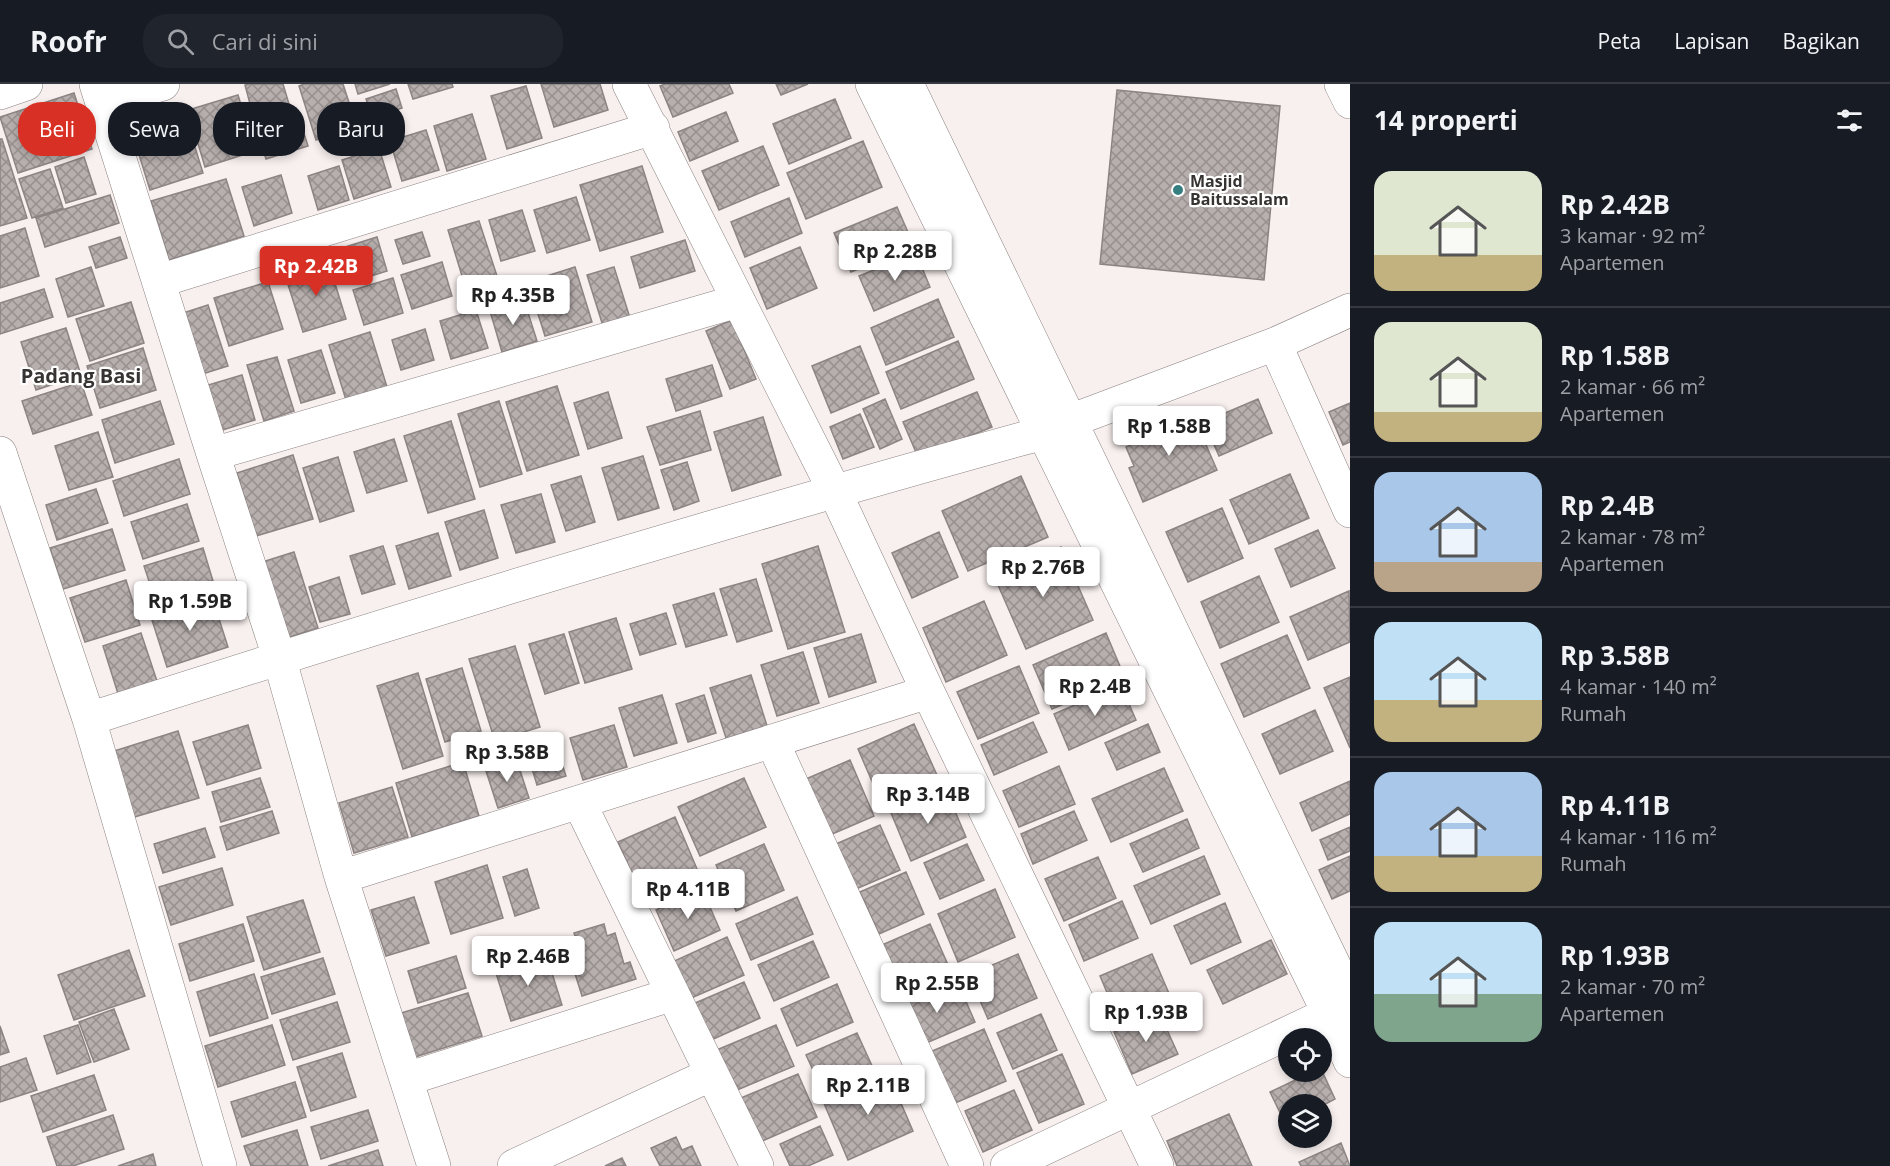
<!DOCTYPE html>
<html lang="id">
<meta charset="utf-8">
<style>
body{margin:0;font-family:"Open Sans",sans-serif;background:#20242c;color:#f1f3f6;height:100vh;display:flex;flex-direction:column;font-size:22px;white-space:nowrap}
*{box-sizing:border-box;margin:0}
p{font-size:20px;color:#9ea1a6}
.icon{flex:none;width:33px;height:33px;fill:none;stroke:currentColor;stroke-width:2;stroke-linecap:round;stroke-linejoin:round}
.map{position:relative;flex:1;overflow:hidden}
.side{display:flex;flex-direction:column;background:#171b24;width:540px}
.side>*{flex:none}
.guide{position:absolute;left:18px;top:18px;width:570px;height:54px;display:flex;gap:12px}
.tools{position:absolute;left:1278px;top:944px;display:grid;gap:12px}
.tools a{display:grid;place-items:center;width:54px;height:54px;border-radius:50%;background:#171b24;box-shadow:0 3px 9px #0003;font-size:30px}
.price{position:absolute;translate:-50% -51px;padding:0 14px;border-radius:6px;background:#fff;color:#222;font-size:20px;line-height:39px;filter:drop-shadow(0 2px 3px #0008)}
.price::after{content:'';position:absolute;left:50%;top:36px;width:18px;height:14px;margin-left:-9px;background:inherit;clip-path:polygon(0 0,100% 0,50% 100%)}
.price.on{background:#d93025;color:#fff}
ul{padding:0;list-style:none}
li{display:flex;align-items:center;gap:18px;height:150px;padding:0 24px}
li+li{border-top:2px solid #363941}
li span{display:grid;place-items:center;flex:none;width:168px;height:120px;border-radius:18px;color:#555}
li>.icon{margin-inline-start:auto}
span .icon{width:72px;height:72px;fill:#fffc;stroke-width:1}
li b{font-size:26px}
h2{display:flex;justify-content:space-between;align-items:center;height:72px;padding:0 24px;font-size:26px}
.pill{padding:0 21px;border-radius:24px;background:#171b24;box-shadow:0 3px 9px #0003;font-size:21px;line-height:54px}
.pill.on{background:#d93025;color:#fff}
header{display:flex;align-items:center;gap:36px;box-sizing:border-box;height:84px;padding:0 30px;background:#171b24;border-bottom:2px solid #363941}
header strong{font-size:28px}
nav{display:flex;gap:33px;margin-inline-start:auto;font-size:21px}
.search{width:420px;height:54px;background:#20242c;display:flex;align-items:center;gap:15px;box-sizing:border-box;padding:0 21px;border-radius:24px;color:#9ea1a6;font-size:22px}
main{display:flex;flex:1;min-height:0}
.map>svg:first-child{display:block}
</style>
<header>
<strong>Roofr</strong>
<div class="search"><svg class="icon" aria-label="search" viewBox="0 0 24 24"><circle cx="10" cy="10" r="6"/><path d="M15 15l6 6"/></svg>Cari di sini</div>
<nav><a>Peta</a><a>Lapisan</a><a>Bagikan</a></nav>
</header>
<main>
<div class="map">
<svg width="1350" height="1082" viewBox="0 0 1350 1082">
<defs>
<pattern id="building-cross-hatch" width="8" height="8" patternUnits="userSpaceOnUse" patternTransform="scale(1.5)"><rect width="8" height="8" fill="#b7afae"/><path d="M0 0l8 8M0 8l8-8" fill="none" stroke="#968f8e"/></pattern>
</defs>
<rect width="100%" height="100%" fill="#f8f0ee"/>
<path fill="url(#building-cross-hatch)" stroke="#8c8483" stroke-width="1.5" d="M249,0H283L289,20L253,31L245,1Z
M304,0H343L357,43L316,56L299,2Z
M355,0H390L358,10Z
M408,0H452L453,3L413,15Z
M541,0H600L608,26L554,43Z
M665,0H729L733,9L673,33L660,2Z
M776,0H808L781,11Z
M526,2L542,54L507,65L491,12Z
M396,5L402,24L372,34L366,15Z
M1117,6L1280,22L1264,196L1100,180Z
M74,9L92,65L18,89L0,33Z
M238,11L255,67L205,83L188,26Z
M835,15L851,54L789,80L773,40Z
M296,24L308,62L266,75L254,37Z
M726,28L738,57L690,77L678,48Z
M472,30L486,75L447,87L434,42Z
M185,31L203,89L150,106L132,48Z
M426,46L439,86L402,97L390,57Z
M0,55H2L27,134L0,142Z
M863,57L882,103L806,135L787,89Z
M763,62L779,101L719,126L702,87Z
M379,64L391,103L354,115L342,76Z
M84,73L96,110L66,119L55,83Z
M339,82L349,116L318,126L308,92Z
M642,82L663,148L600,167L580,101Z
M50,85L63,124L32,134L19,95Z
M281,91L292,129L254,142L242,103Z
M226,95L244,152L169,176L151,117Z
M110,111L119,139L45,163L36,134Z
M576,113L590,156L547,169L534,126Z
M789,114L802,149L745,173L731,138Z
M897,123L914,162L851,188L834,149Z
M522,126L535,167L501,177L489,136Z
M479,137L498,195L466,205L448,146Z
M25,144L39,192L0,204V152Z
M422,148L430,172L403,180L395,156Z
M120,153L127,174L96,184L89,163Z
M377,153L387,187L355,197L345,163Z
M685,156L695,187L640,204L631,173Z
M800,163L817,204L767,225L750,184Z
M916,169L930,203L874,227L859,192Z
M328,177L346,235L303,248L285,191Z
M442,178L452,212L412,225L401,191Z
M91,183L104,222L68,233L56,195Z
M575,183L592,238L545,252L528,198Z
M614,183L630,234L603,242L587,191Z
M393,194L403,229L364,241L353,206Z
M268,198L283,245L229,262L214,214Z
M44,205L53,233L0,250V219Z
M938,215L954,253L886,281L871,244Z
M524,216L537,257L502,268L490,227Z
M131,218L144,259L90,277L76,235Z
M208,221L228,282L199,291L180,230Z
M476,226L488,264L451,275L440,237Z
M732,236L756,295L730,305L706,247Z
M66,244L81,291L36,306L21,258Z
M425,245L434,276L401,286L392,256Z
M370,248L387,303L346,316L329,261Z
M958,257L974,295L901,325L886,288Z
M860,262L879,309L831,329L812,282Z
M143,264L156,306L100,324L87,282Z
M321,266L335,309L301,319L288,276Z
M277,273L294,327L264,337L247,281Z
M712,281L722,312L676,327L666,295Z
M242,291L255,336L219,347L205,302Z
M81,298L92,331L33,350L22,317Z
M557,302L579,371L527,387L506,318Z
M608,308L622,354L588,365L574,319Z
M977,308L992,343L918,373L903,338Z
M885,315L902,355L880,365L863,325Z
M1258,315L1272,349L1219,372L1204,338Z
M160,317L174,360L115,379L102,336Z
M499,317L522,390L480,403L458,330Z
M1350,319V358L1343,361L1329,328Z
M700,327L711,366L660,381L647,343Z
M860,330L874,363L843,375L830,343Z
M1193,331L1217,386L1143,418L1129,384L1134,382L1126,363L1141,356L1137,345L1164,333L1169,342Z
M763,333L781,391L732,407L714,348Z
M451,337L475,415L428,429L404,352Z
M98,348L113,393L69,406L55,362Z
M394,355L407,397L367,409L354,368Z
M293,371L313,435L256,452L237,389Z
M643,372L659,424L618,436L602,384Z
M338,373L354,427L320,438L303,384Z
M179,375L190,410L124,432L113,397Z
M687,378L699,417L674,426L661,386Z
M1290,390L1309,434L1249,460L1230,416Z
M581,392L595,438L566,447L551,401Z
M1021,392L1048,453L968,487L942,427Z
M96,405L108,439L57,456L46,421Z
M541,410L555,458L516,469L501,421Z
M187,420L199,457L143,475L131,438Z
M1222,424L1243,474L1188,498L1166,448Z
M484,426L498,474L460,486L445,438Z
M112,445L125,486L63,505L50,464Z
M1318,446L1335,484L1291,503L1275,465Z
M939,448L958,493L912,514L892,469Z
M438,449L451,492L409,505L396,462Z
M383,462L395,500L362,510L350,472Z
M818,462L845,548L788,565L762,480Z
M1061,463L1093,536L1026,565L994,492Z
M203,464L213,497L155,515L144,482Z
M294,468L318,544L280,556L256,480Z
M1259,492L1279,538L1220,564L1201,518Z
M339,493L350,530L320,538L309,503Z
M756,495L772,547L737,558L720,505Z
M126,496L140,541L85,558L70,514Z
M1349,507L1350,558L1308,576L1290,533Z
M714,509L727,551L686,563L673,521Z
M212,513L228,563L167,583L151,533Z
M984,517L1007,571L946,598L923,544Z
M666,529L676,560L640,571L630,540Z
M616,534L632,585L585,599L569,548Z
M141,549L159,603L120,616L103,562Z
M1106,549L1125,594L1052,625L1033,581Z
M564,550L579,599L545,610L529,560Z
M861,550L876,598L829,613L814,564Z
M1287,551L1310,604L1244,633L1221,580Z
M515,562L540,643L495,657L469,575Z
M803,568L819,619L777,632L761,581Z
M1019,582L1039,629L978,655L957,608Z
M462,584L481,647L445,658L426,595Z
M418,589L443,672L403,685L377,602Z
M751,591L768,645L727,657L710,604Z
M1350,593V664L1324,604Z
M1121,601L1136,636L1069,666L1054,630Z
M662,611L677,659L634,672L619,624Z
M704,611L716,649L688,658L676,620Z
M1315,626L1333,667L1280,690L1262,650Z
M1033,638L1047,668L994,691L981,661Z
M914,640L941,700L884,725L858,665Z
M1148,640L1160,668L1117,686L1105,659Z
M248,641L261,684L207,701L193,658Z
M614,641L627,683L583,696L570,654Z
M178,647L199,714L131,734L111,668Z
M555,659L566,692L537,701L527,668Z
M516,674L529,714L498,724L485,684Z
M850,676L874,732L823,754L799,698Z
M463,678L479,732L412,753L396,699Z
M1059,682L1075,720L1019,743L1003,707Z
M1164,684L1183,727L1111,758L1092,715Z
M260,694L270,723L221,738L212,708Z
M744,694L766,743L700,772L678,723Z
M1350,697V730L1312,747L1300,719Z
M392,703L408,753L354,769L339,719Z
M946,706L966,753L911,777L891,729Z
M272,727L279,749L227,766L220,743Z
M1074,727L1087,756L1033,780L1021,750Z
M675,733L703,799L647,823L618,758Z
M1187,735L1199,764L1143,788L1130,760Z
M880,741L900,786L856,805L836,760Z
M1350,743V767L1328,776L1320,756Z
M205,744L215,773L163,789L154,760Z
M764,760L784,806L736,827L716,781Z
M967,760L984,796L940,815L924,779Z
M1204,772L1220,810L1151,840L1134,802Z
M1350,772V807L1332,815L1319,786Z
M1098,773L1116,814L1064,837L1045,795Z
M487,781L503,834L451,850L435,798Z
M222,784L233,821L171,841L159,803Z
M527,785L539,824L515,832L503,793Z
M906,788L924,830L879,850L860,808Z
M702,805L720,846L674,867L656,826Z
M995,805L1015,853L958,878L938,830Z
M414,813L429,859L386,872L371,826Z
M797,813L813,850L751,876L736,840Z
M303,816L320,868L264,886L247,833Z
M1122,817L1138,854L1084,877L1069,841Z
M1225,819L1241,858L1191,880L1174,842Z
M243,840L254,877L190,897L179,860Z
M604,840L607,852L615,849L624,880L630,878L636,895L582,912L567,864L578,861L574,849Z
M930,840L953,892L896,917L873,865Z
M727,853L744,891L689,915L672,878Z
M1271,856L1287,890L1223,920L1207,886Z
M813,857L829,893L774,917L758,881Z
M129,866L145,912L74,936L58,891Z
M546,870L562,921L511,937L495,886Z
M1018,870L1037,914L988,935L969,891Z
M1152,870L1171,914L1119,937L1100,892Z
M456,872L466,904L418,919L408,887Z
M323,874L335,910L272,930L261,893Z
M254,890L268,934L210,952L197,908Z
M957,897L975,938L917,963L899,922Z
M744,898L760,934L709,957L693,920Z
M837,900L853,938L797,962L781,925Z
M468,909L482,952L415,973L401,929Z
M337,918L350,958L293,976L280,936Z
M114,925L129,965L94,978L79,938Z
M1159,928L1178,970L1132,990L1114,948Z
M1041,930L1057,966L1013,985L997,949Z
M78,941L91,978L57,990L44,952Z
M272,941L285,981L218,1003L205,962Z
M776,941L794,982L730,1009L712,968Z
M0,942L9,968L0,971Z
M984,945L1006,997L946,1023L923,971Z
M857,949L874,986L823,1008L806,971Z
M342,969L356,1013L311,1027L297,983Z
M1062,970L1084,1020L1039,1039L1017,989Z
M26,974L37,1006L0,1018V983Z
M1314,987H1322L1335,1015L1322,1022V1020H1288V1037L1285,1039L1270,1008Z
M888,989L913,1047L848,1076L823,1017Z
M798,990L817,1033L760,1058L741,1014Z
M94,991L106,1026L43,1048L31,1012Z
M295,998L306,1033L242,1053L231,1018Z
M1014,1006L1032,1046L983,1068L965,1027Z
M368,1026L378,1057L321,1075L311,1043Z
M1229,1030L1252,1082H1177L1167,1057Z
M113,1031L124,1065L73,1082H57L47,1053Z
M820,1042L833,1071L808,1082H790L780,1060Z
M297,1046L308,1082H251L244,1062Z
M676,1053L682,1066L692,1062L701,1082H660L651,1064Z
M1341,1059L1350,1082H1301L1299,1078Z
M378,1066L383,1082H328Z
M153,1070L156,1082H118Z
M622,1074L626,1082H605Z"/>
<g fill="none" stroke-linecap="round" stroke-linejoin="round">
<g stroke="#8a8281" stroke-width="34">
<path id="street" d="M96,0L213,370L279,573L341,793L434,1082
M629,0L834,406L928,608L1157,1082
M872,0L1329,930L1350,977
M907,0L1350,914
M1341,0L1350,18
M0,9L26,0
M103,18L163,0
M159,197L653,44
M1275,260L1350,427
M0,369L89,635L220,1082
M213,370L738,217
M89,635C405,533 723,437 1043,349L1070,337L1275,260L1350,226
M772,657L967,1082
M579,718L757,1082
M341,793L928,608
M407,995L673,910
M514,1082L712,990
M1007,1082L1349,920"/>
</g>
<use href="#street" stroke="#fff" stroke-width="33"/>
</g>
<circle fill="#367f80" stroke="#fff" stroke-width="2" cx="1178" cy="106" r="6"/>
<g text-anchor="middle" dominant-baseline="central" stroke-width="4.5" stroke-linejoin="round" paint-order="stroke">
<g font-size="16" font-weight="bold" fill="#363332" stroke="#fff" text-anchor="start">
<text x="1190" y="97">Masjid<tspan x="1190" dy="18">Baitussalam</tspan></text>
</g>
<g font-size="20" font-weight="bold" fill="#363332" stroke="#fff">
<text x="81" y="291">Padang Basi</text>
</g>
</g>
</svg>
<div class="tools">
<a><svg class="icon" aria-label="locate" viewBox="0 0 24 24"><circle cx="12" cy="12" r="6"/><path d="M12 2v4M12 18v4M2 12h4M18 12h4"/></svg></a>
<a><svg class="icon" aria-label="layers" viewBox="0 0 24 24"><path d="M12 4l9 5-9 5-9-5zM3 14l9 5 9-5"/></svg></a>
</div>
<b class="price" style="left:895px;top:198px">Rp 2.28B</b>
<b class="price on" style="left:316px;top:213px">Rp 2.42B</b>
<b class="price" style="left:513px;top:242px">Rp 4.35B</b>
<b class="price" style="left:1169px;top:373px">Rp 1.58B</b>
<b class="price" style="left:1043px;top:514px">Rp 2.76B</b>
<b class="price" style="left:190px;top:548px">Rp 1.59B</b>
<b class="price" style="left:1095px;top:633px">Rp 2.4B</b>
<b class="price" style="left:507px;top:699px">Rp 3.58B</b>
<b class="price" style="left:928px;top:741px">Rp 3.14B</b>
<b class="price" style="left:688px;top:836px">Rp 4.11B</b>
<b class="price" style="left:528px;top:903px">Rp 2.46B</b>
<b class="price" style="left:937px;top:930px">Rp 2.55B</b>
<b class="price" style="left:1146px;top:959px">Rp 1.93B</b>
<b class="price" style="left:868px;top:1032px">Rp 2.11B</b>
<div class="guide">
<a class="pill on">Beli</a>
<a class="pill">Sewa</a>
<a class="pill">Filter</a>
<a class="pill">Baru</a>
</div>
</div>
<section class="side">
<h2>14 properti<svg class="icon" aria-label="filters" viewBox="0 0 24 24"><path d="M4 7h16M4 17h16"/><circle cx="9" cy="7" r="2"/><circle cx="15" cy="17" r="2"/></svg></h2>
<ul>
<li><span style="background:linear-gradient(#dfe7d0 70%,#c2b280 0)"><svg class="icon" aria-label="home" viewBox="0 0 24 24"><path d="M3 11l9-7 9 7M6 9v11h12V9"/></svg></span><div><b>Rp 2.42B</b><p>3 kamar · 92 m²</p><p>Apartemen</p></div></li>
<li><span style="background:linear-gradient(#dfe7d0 75%,#c2b280 0)"><svg class="icon" aria-label="home" viewBox="0 0 24 24"><path d="M3 11l9-7 9 7M6 9v11h12V9"/></svg></span><div><b>Rp 1.58B</b><p>2 kamar · 66 m²</p><p>Apartemen</p></div></li>
<li><span style="background:linear-gradient(#a9c7e8 75%,#b9a48a 0)"><svg class="icon" aria-label="home" viewBox="0 0 24 24"><path d="M3 11l9-7 9 7M6 9v11h12V9"/></svg></span><div><b>Rp 2.4B</b><p>2 kamar · 78 m²</p><p>Apartemen</p></div></li>
<li><span style="background:linear-gradient(#bfe0f5 65%,#c2b280 0)"><svg class="icon" aria-label="home" viewBox="0 0 24 24"><path d="M3 11l9-7 9 7M6 9v11h12V9"/></svg></span><div><b>Rp 3.58B</b><p>4 kamar · 140 m²</p><p>Rumah</p></div></li>
<li><span style="background:linear-gradient(#a9c7e8 70%,#c2b280 0)"><svg class="icon" aria-label="home" viewBox="0 0 24 24"><path d="M3 11l9-7 9 7M6 9v11h12V9"/></svg></span><div><b>Rp 4.11B</b><p>4 kamar · 116 m²</p><p>Rumah</p></div></li>
<li><span style="background:linear-gradient(#bfe0f5 60%,#7fa58c 0)"><svg class="icon" aria-label="home" viewBox="0 0 24 24"><path d="M3 11l9-7 9 7M6 9v11h12V9"/></svg></span><div><b>Rp 1.93B</b><p>2 kamar · 70 m²</p><p>Apartemen</p></div></li>
</ul>
</section>
</main>
